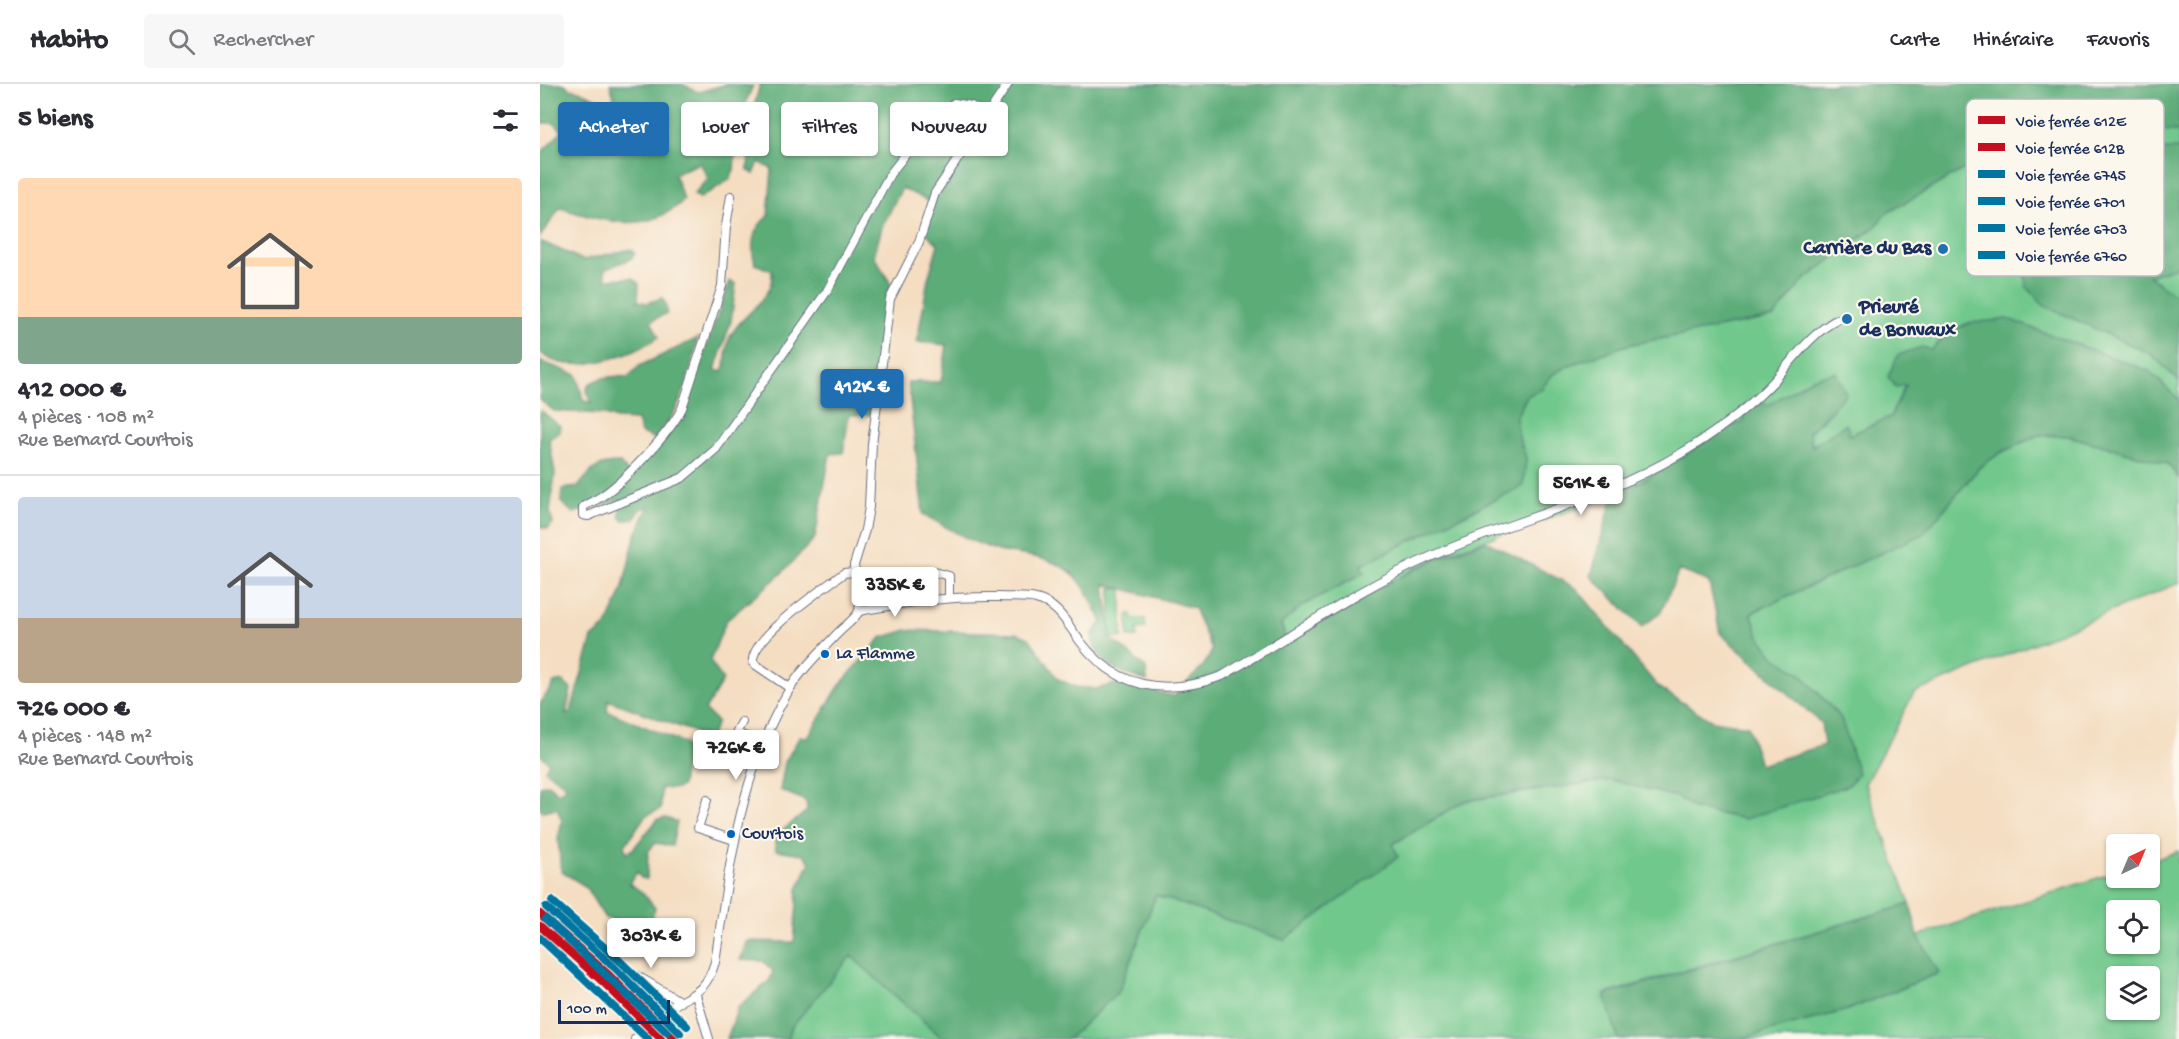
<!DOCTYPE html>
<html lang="fr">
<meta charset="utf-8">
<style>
body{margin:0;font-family:"Gochi Hand",sans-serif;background:#f7f7f7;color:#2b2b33;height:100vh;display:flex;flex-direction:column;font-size:22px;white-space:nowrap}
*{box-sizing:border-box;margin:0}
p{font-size:20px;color:#7c7c81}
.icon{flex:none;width:33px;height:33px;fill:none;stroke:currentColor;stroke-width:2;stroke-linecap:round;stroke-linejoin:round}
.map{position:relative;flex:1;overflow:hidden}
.side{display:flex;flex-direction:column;background:#fff;width:540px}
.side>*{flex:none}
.top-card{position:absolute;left:18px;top:18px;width:570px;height:54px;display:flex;gap:12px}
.needle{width:39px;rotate:44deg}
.tools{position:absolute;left:1566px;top:750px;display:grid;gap:12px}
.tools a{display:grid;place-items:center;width:54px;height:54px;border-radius:6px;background:#fff;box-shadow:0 2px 4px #0004;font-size:30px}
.scale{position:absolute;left:18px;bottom:15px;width:112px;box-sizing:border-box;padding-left:6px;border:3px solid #1b2f5e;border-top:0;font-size:16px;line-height:21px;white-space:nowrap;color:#1b2f5e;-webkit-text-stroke:4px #fbf7ec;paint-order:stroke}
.price{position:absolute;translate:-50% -51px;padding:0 14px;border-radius:6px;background:#fff;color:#222;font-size:20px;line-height:39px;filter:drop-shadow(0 2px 3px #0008)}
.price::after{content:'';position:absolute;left:50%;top:36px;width:18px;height:14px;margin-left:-9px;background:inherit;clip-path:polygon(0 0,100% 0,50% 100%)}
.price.on{background:#1f6fb2;color:#fff}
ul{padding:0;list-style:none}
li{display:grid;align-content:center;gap:12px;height:318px;padding:0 18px}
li+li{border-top:2px solid #e1e1e2}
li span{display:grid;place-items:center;height:186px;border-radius:6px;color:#555}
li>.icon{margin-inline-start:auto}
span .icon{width:108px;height:108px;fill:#fffc;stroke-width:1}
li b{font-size:26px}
h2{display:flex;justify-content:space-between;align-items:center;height:72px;padding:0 18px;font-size:26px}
.pill{padding:0 21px;border-radius:6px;background:#fff;box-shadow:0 2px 4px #0004;font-size:21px;line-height:54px}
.pill.on{background:#1f6fb2;color:#fff}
header{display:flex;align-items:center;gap:36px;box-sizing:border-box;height:84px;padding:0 30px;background:#fff;border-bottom:2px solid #e1e1e2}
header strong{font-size:28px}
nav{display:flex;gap:33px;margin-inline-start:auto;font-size:21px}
.search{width:420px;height:54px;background:#f7f7f7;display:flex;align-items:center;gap:15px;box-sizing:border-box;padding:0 21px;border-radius:6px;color:#7c7c81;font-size:22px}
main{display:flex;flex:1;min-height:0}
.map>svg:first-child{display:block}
</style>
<header>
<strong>Habito</strong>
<div class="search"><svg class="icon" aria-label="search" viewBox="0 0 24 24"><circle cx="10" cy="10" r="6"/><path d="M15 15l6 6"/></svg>Rechercher</div>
<nav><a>Carte</a><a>Itinéraire</a><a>Favoris</a></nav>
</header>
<main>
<section class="side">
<h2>5 biens<svg class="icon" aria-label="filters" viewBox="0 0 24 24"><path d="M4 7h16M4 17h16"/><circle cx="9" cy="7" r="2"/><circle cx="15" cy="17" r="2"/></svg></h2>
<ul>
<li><span style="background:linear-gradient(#ffd9b3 75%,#7fa58c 0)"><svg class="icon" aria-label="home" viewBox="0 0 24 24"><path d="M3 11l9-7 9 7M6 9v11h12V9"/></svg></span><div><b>412 000 €</b><p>4 pièces · 108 m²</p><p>Rue Bernard Courtois</p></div></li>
<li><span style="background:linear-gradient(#c9d6e8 65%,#b9a48a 0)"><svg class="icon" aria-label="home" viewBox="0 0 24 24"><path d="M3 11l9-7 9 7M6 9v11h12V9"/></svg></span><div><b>726 000 €</b><p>4 pièces · 148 m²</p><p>Rue Bernard Courtois</p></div></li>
</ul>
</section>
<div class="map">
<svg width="1639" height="955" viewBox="0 0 1639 955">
<rect width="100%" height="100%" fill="#fbf7ec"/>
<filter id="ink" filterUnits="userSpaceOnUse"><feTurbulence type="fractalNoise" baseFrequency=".0167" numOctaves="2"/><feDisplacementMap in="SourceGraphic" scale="12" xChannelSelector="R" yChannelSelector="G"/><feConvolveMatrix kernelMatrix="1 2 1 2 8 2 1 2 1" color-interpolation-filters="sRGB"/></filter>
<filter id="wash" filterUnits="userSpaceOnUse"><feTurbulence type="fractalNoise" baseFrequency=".008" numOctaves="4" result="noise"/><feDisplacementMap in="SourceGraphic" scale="24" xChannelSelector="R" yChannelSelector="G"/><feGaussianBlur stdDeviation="1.35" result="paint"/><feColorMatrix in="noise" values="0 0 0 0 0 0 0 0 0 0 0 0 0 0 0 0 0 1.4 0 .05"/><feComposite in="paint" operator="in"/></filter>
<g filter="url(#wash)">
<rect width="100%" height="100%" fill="#f4ddc1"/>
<path fill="#cbbfd6" d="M0,822L62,876L118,928L103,943L0,848Z
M124,935L142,955H114L108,949Z"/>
<path fill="#71c88c" stroke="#467c75" stroke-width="1.5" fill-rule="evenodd" d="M1600,45L1639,47V65L1603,66L1597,58L1586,77L1548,93L1519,113L1485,161L1503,221L1611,270L1639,297V316L1609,287L1410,247L1391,266L1366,300L1350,333L1310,351L1306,340L1272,362L1269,349L1294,325L1273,294L1204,338L1189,343L1113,391L1073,412L907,469L875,484L746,559L741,540L763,521L824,489L821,481L983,402L986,374L979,354L976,333L987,312L1001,305L1013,290L1029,281L1087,261L1234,233L1264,196L1336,142L1345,130L1443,74L1498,48L1543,51Z
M1639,182V214L1608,192Z
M1498,351L1529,352L1629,380L1639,395V499L1374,609L1325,700L1370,820L1065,910L1078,955H528L579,907L616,811L744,856L853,760L924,717L1071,696L1137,713L1154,725L1309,701L1261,590L1234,572L1219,553L1211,529L1383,450L1439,384L1460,369Z
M571,504L582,505V554L570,553Z
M588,530H592V535H605V544L597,545V553H588Z
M1639,767V955H1200L1307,926L1399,889L1378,852L1576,788V794H1610V777ZM1576,826H1610V860H1576ZM1576,892H1610V926H1576Z
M311,871L400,952L416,955H248L252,942Z"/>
<path fill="#5cac78" stroke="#3c6e6b" stroke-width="1.5" d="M0,0H25L30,5C45,6 54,17 69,19L74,14L70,0H142L158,8L187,0L213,2L198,35L194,86L189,96L160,114L154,110L168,94L160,79L134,90L144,116C106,153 63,136 20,124L0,153V70L22,47L14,39H0Z
M220,0H1639V47L1600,45L1543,51L1498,48L1443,74L1345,130L1336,142L1264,196L1234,233L1087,261L1029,281L1013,290L1001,305L987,312L976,333L979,354L986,374L983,402L821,481L824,489L763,521L741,540L747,559C811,520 874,479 946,457L1036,504L1119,604L1172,637L1208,642L1220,681L1284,661L1281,639L1180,549L1169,498L1139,486L1121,528L1102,543L1051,492L1073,412L1113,391L1189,343L1204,338V330L1219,318L1228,321L1273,294L1296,288L1306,310L1269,348L1272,362L1306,340L1310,351L1350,333L1366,301L1356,303L1348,293L1358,271L1382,263L1391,266L1410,247L1429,239L1468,235L1609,287L1639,316V395L1628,380L1529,352L1498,351L1460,369L1439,384L1383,450L1211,529L1219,553L1234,572L1261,590L1301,634L1318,689L1309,701L1205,735L1154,725L1137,713L1071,696L978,708L924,717L853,760L858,773L744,856L616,811L579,907L528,955H416L400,952L311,872L252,942L248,955H187L198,923L229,897L233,887L223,877L200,876L207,857L254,858L258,805L270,778L263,770L236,766L234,753L267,727L266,717L240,706L245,678L260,652L267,654L300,601L341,554L367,546L477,549L489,554L518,595L536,603L557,605L578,599L635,612C647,594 666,586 672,566L654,524L565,500L571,554L606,584L607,597C581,588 556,583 552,551L562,538C543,498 536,480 489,472C477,470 464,469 453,465C428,457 406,443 383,430L368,298H401L407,261L377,258L388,195L398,160L385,148L392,119L362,104L342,143L334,172L351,200L343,231L330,331H309L303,369L290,370L275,454L241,490L186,537L170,577L183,596L165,626L177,638L170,654L68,616L67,627L144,659L147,667L142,701L137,705L121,704V725L105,732L84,763L87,768L92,766L118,735L126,734L137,738L132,762L115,759L108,768L107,795L101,794L97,788L89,799L102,808L115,824L105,854L96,850V842L65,834L45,802L21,787L18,754L22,737L17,724L3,727L0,724V702L8,700L19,709L26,702L5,686L9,678L0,671V620L14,599L22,597L31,605L26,630L31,627L52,554L67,541L82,507L95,453L108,423L102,424L94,435L84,436L80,433V416L33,429L21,418L22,405L38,403C53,385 55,379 80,379L89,390L122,357L141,333L190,197L196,200L191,237L175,286L182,288C188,277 185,266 189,255C199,231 234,218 232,187L215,180C210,161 212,145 228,132L232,85L219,78L214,90L208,86L211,34Z
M1597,57L1603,66L1639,65V182L1609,192L1639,214V297L1611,270L1503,221L1486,202L1483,179L1485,161L1519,113L1548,93L1586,77L1584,67Z
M0,157L43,176L91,165L95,169L91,175L65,185L66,195L93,194L99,200L98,217L107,219L122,214L126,220L127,229L111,237L119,253C92,271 27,295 0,268Z
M158,254C148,296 144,322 115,355L101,349L97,336L76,335L63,330L14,327L0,316V277L37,291L43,316L52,319L47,307L48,301C61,292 73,292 88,293L99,282Z
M0,326L20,342V348L9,355L15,389L10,428L13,439L8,445L0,443Z
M1370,820L1378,852L1399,889L1307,926L1200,955H1078L1065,911Z"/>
</g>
<g filter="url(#ink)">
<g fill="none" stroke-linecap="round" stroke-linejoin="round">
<g stroke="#676c81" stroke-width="10">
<path id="street" d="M191,112L186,142L182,202L142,324C130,349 83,399 59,414C54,417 48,419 43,423V431L48,432L142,394L176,365L287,207L350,90L380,52L414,19L431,22L447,32
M386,515L389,492L394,488L409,492V513
M319,527C370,518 407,512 459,513C471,514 485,512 496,515C518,520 527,540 540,557C577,606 627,612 682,592C751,552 819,504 892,472C974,435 1061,417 1140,370C1174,350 1205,327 1233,298C1254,275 1270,250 1298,235
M250,604L213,579C209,554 284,504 304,489L314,488
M202,638L196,649L224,660
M187,663L196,649
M167,716L158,744L194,756
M68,871L94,890L141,918
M156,911L169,955
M95,955C106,946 116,935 127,926C151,909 165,911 175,878C189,785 200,689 249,606C262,585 280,568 297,550C304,542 314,537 319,527L320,518L314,481L325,446L329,423L332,360L350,215L379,158L395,109L468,0"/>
</g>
<use href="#street" stroke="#fff" stroke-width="8"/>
<g stroke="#1b2f5e" stroke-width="4.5">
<path id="rail" d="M0,836L66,893L127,955"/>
</g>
<use href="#rail" stroke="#fbf7ec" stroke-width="2" stroke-dasharray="7" stroke-linecap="butt"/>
<g stroke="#fbf7ec" stroke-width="12">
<path id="rail-1" d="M0,830L69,891L134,955"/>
</g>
<g stroke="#fbf7ec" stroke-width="12">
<path id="rail-2" d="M0,842L63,898L121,955"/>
</g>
<g stroke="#fbf7ec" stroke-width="12">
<path id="rail-3" d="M6,823L75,884L140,949"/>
</g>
<g stroke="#fbf7ec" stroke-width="12">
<path id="rail-4" d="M0,854L108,955"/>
</g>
<g stroke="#fbf7ec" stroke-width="12">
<path id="rail-5" d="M12,817L81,878L147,942"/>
</g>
<g stroke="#fbf7ec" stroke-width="12">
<path id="rail-6" d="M6,835L127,948"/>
</g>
<use href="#rail-1" stroke="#c50e1f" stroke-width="8"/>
<use href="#rail-2" stroke="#c50e1f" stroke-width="8"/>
<use href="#rail-3" stroke="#0075a1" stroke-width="8"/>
<use href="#rail-4" stroke="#0075a1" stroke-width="8"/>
<use href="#rail-5" stroke="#0075a1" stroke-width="8"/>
<use href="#rail-6" stroke="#0075a1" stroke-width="8"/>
</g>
</g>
<g fill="#1f6fb2" stroke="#fbf7ec" stroke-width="2">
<circle cx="1403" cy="165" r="6"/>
<circle cx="1307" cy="235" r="6"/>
</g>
<g fill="#0065bd" stroke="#fbf7ec" stroke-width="2">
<circle cx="285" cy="570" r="5"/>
<circle cx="191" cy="750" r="5"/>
</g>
<g text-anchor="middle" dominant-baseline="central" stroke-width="4.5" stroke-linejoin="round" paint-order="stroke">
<g font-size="18" fill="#1b2f5e" stroke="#fbf7ec" text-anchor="start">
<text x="296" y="570">La Flamme</text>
<text x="202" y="750">Courtois</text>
</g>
<g font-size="20" font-weight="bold" fill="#1b2f5e" stroke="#fbf7ec" text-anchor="end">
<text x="1391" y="165">Carrière du Bas</text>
<text x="1319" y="224" text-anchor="start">Prieuré<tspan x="1319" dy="23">de Bonvaux</tspan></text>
</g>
</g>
<rect x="1426" y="15" width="198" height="177" rx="9" fill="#fbf7ec" stroke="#b8bbc1" stroke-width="1.5"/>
<rect x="1438" y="32" width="27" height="8" fill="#c50e1f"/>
<rect x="1438" y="59" width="27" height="8" fill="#c50e1f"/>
<rect x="1438" y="86" width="27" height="8" fill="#0075a1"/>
<rect x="1438" y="113" width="27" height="8" fill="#0075a1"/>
<rect x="1438" y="140" width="27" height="8" fill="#0075a1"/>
<rect x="1438" y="167" width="27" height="8" fill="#0075a1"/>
<g font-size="16" fill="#1b2f5e">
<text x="1476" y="42">Voie ferrée 612E</text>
<text x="1476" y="69">Voie ferrée 612B</text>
<text x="1476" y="96">Voie ferrée 6745</text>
<text x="1476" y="123">Voie ferrée 6701</text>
<text x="1476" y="150">Voie ferrée 6703</text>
<text x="1476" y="177">Voie ferrée 6760</text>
</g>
</svg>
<div class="tools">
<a><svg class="needle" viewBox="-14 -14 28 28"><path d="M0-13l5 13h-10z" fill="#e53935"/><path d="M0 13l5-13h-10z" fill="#7c7c81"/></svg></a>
<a><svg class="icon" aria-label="locate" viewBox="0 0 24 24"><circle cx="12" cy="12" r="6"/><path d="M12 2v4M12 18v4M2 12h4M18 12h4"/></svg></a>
<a><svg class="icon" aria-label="layers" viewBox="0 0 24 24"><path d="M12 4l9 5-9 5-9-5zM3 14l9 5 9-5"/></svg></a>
</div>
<div class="scale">100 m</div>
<b class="price on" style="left:322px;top:336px">412K €</b>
<b class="price" style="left:1041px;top:432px">561K €</b>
<b class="price" style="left:355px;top:534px">335K €</b>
<b class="price" style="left:196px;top:697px">726K €</b>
<b class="price" style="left:111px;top:885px">303K €</b>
<div class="top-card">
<a class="pill on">Acheter</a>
<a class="pill">Louer</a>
<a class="pill">Filtres</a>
<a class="pill">Nouveau</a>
</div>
</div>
</main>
